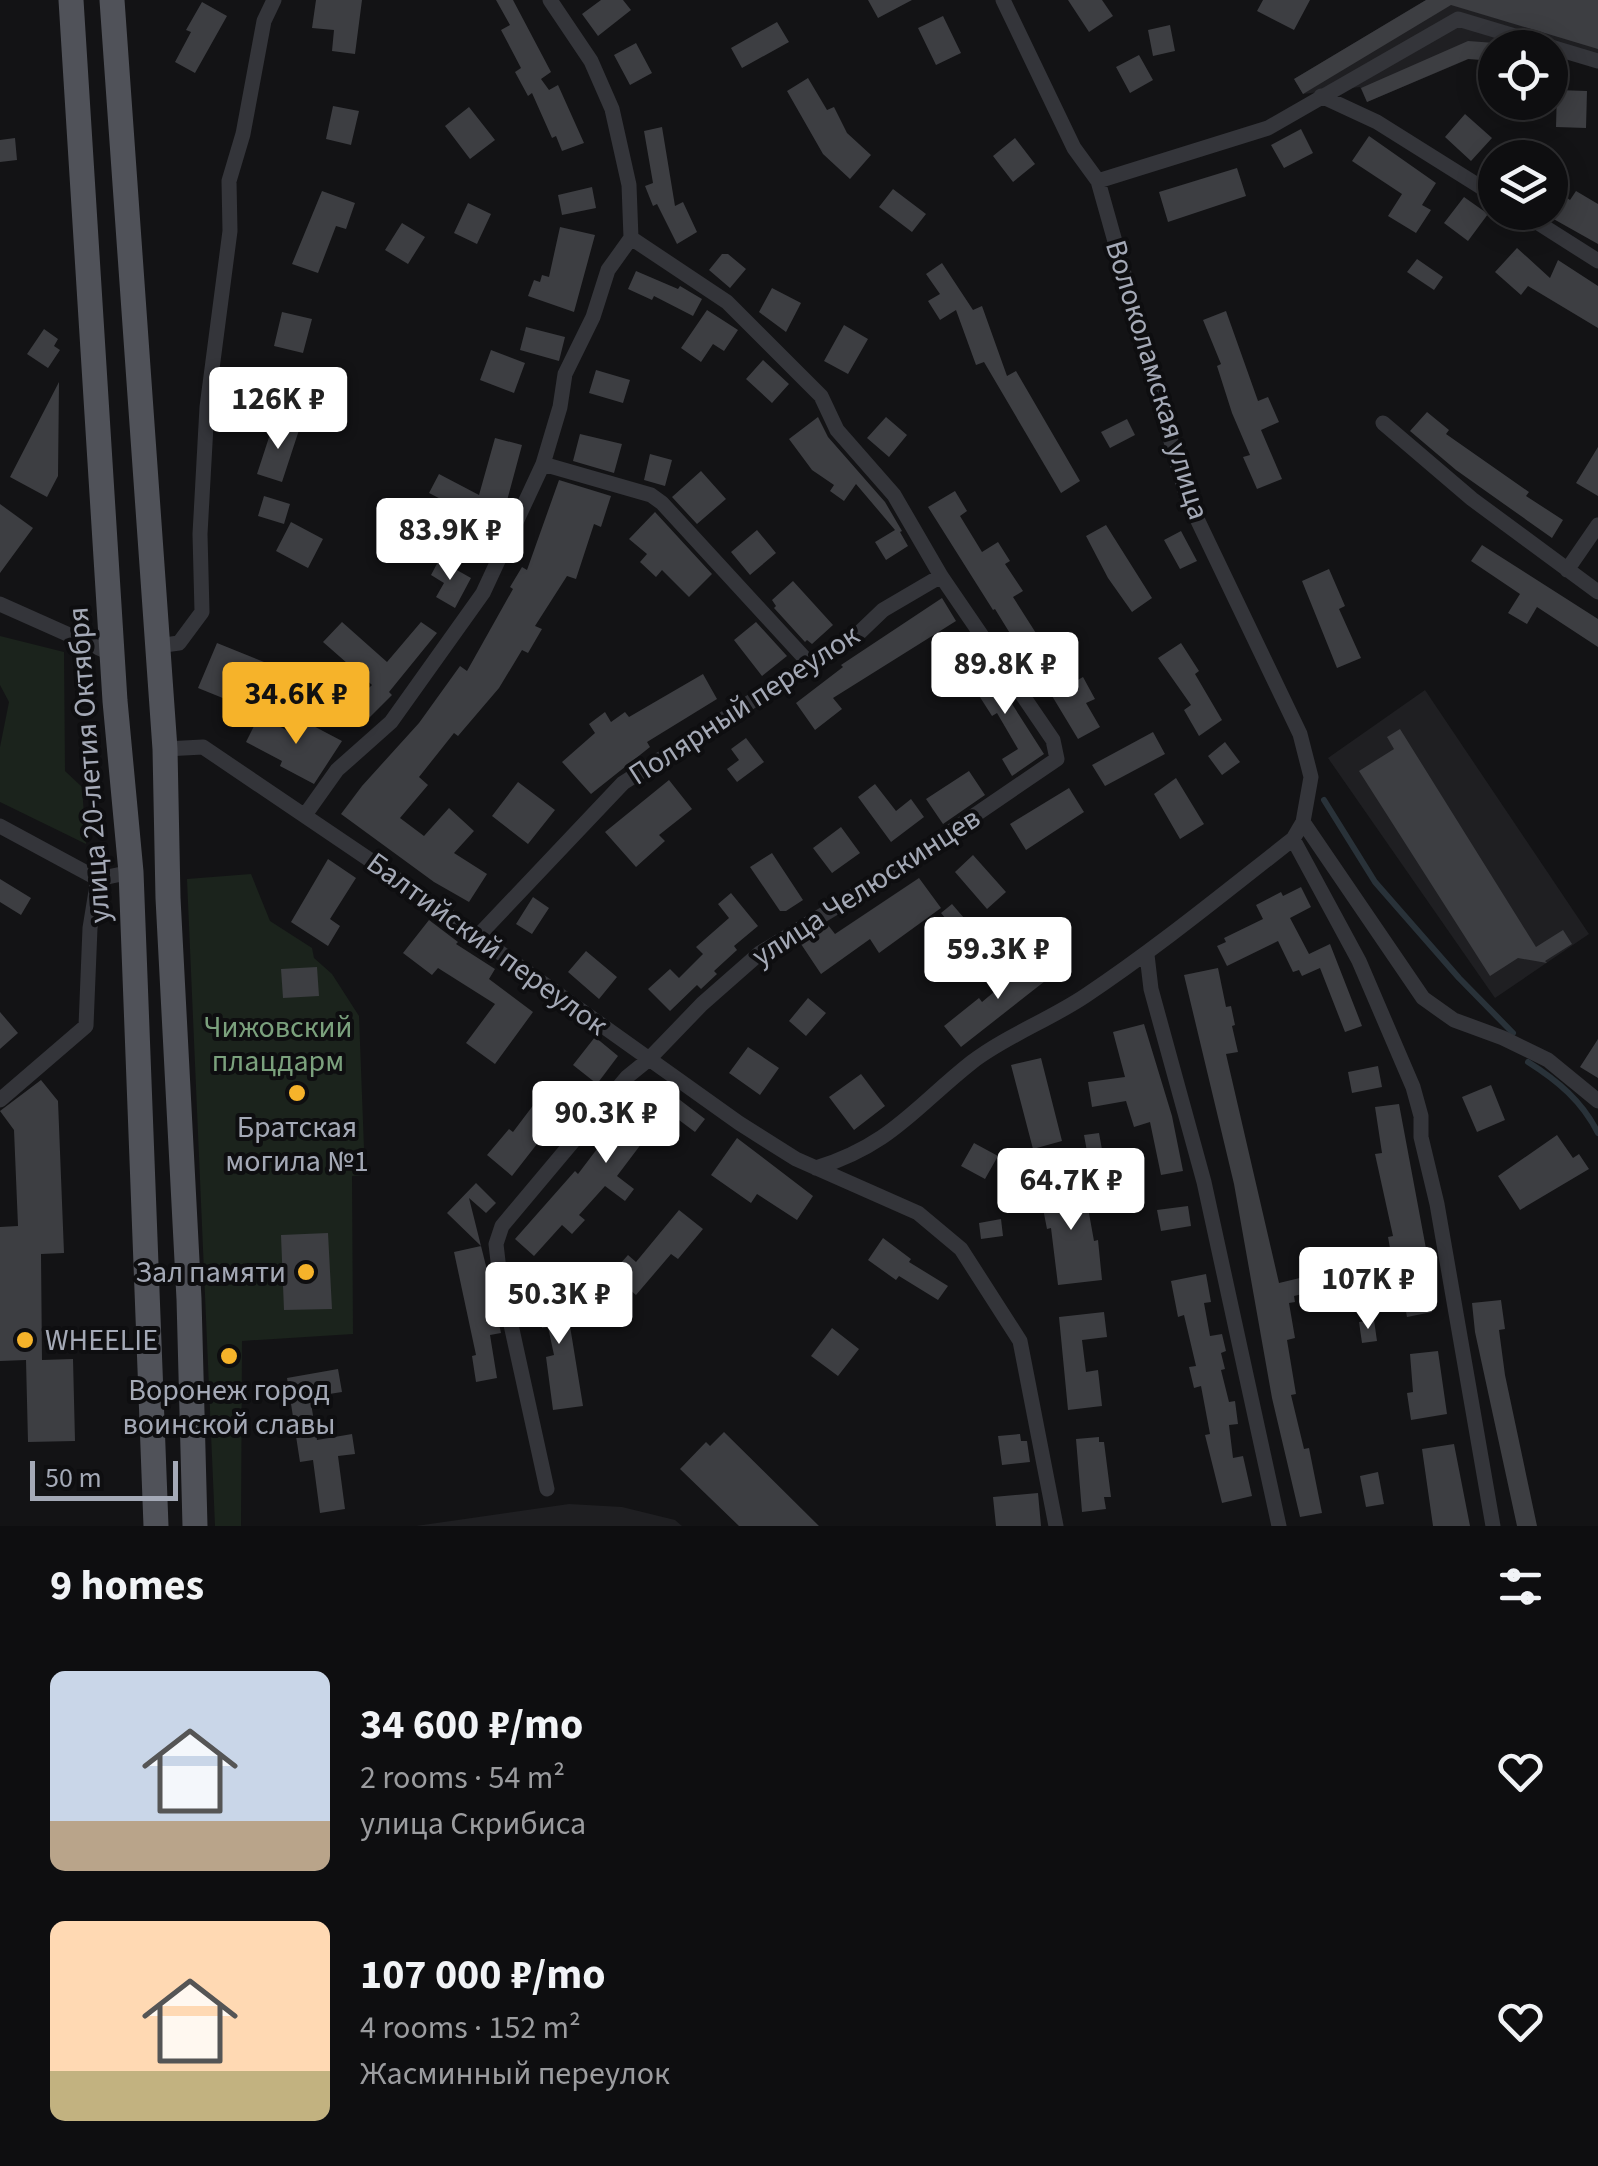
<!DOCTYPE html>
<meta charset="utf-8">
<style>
body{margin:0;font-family:"Source Sans 3",sans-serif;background:#171719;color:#f1f3f6;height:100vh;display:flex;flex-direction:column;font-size:38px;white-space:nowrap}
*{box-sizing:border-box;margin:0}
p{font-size:32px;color:#9b9c9f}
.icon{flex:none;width:55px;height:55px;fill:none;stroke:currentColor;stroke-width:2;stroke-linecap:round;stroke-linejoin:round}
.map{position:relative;height:1526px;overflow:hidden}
.panel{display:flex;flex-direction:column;background:#0e0e10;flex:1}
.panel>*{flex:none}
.tools{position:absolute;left:1478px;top:30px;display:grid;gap:20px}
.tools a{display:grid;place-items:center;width:90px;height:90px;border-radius:50%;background:#0e0e10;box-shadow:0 5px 25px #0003,0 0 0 2px #2e2e30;font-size:50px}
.scale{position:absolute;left:30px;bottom:25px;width:148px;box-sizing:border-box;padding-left:10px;border:5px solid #a4a9b6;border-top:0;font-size:28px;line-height:35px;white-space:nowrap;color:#a4a9b6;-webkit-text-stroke:8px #0e0e10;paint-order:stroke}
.price{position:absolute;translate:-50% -85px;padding:0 22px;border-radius:10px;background:#fff;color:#222;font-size:32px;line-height:65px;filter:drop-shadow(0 2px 5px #0008)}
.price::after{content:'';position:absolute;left:50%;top:60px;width:30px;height:22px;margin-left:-15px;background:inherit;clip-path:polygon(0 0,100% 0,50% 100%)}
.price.current{background:#f6b32a;color:#111}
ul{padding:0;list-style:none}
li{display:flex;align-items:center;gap:30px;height:250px;padding:0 50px}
li span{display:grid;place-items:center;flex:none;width:280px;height:200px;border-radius:15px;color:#555}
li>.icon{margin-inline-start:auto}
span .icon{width:120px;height:120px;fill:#fffc;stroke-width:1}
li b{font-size:42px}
h2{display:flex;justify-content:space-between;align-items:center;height:120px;padding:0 50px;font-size:42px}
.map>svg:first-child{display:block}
</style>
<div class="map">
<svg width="1598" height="1526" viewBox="0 0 1598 1526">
<rect width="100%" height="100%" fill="#131315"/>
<path fill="#1f1f22" d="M1426,0H1598V60L1531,48H1495L1367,102L1360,87L1303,94L1294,79Z
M1425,690L1589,934L1495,998L1328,758Z
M569,1504L622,1507L675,1520L682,1526H416Z"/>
<path fill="#1b231c" d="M0,636L64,652L65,771L82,787L86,844L0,802V747L9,702L0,685Z
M251,874L270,921L312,948L314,958L332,974L359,1016L365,1175L352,1176L353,1334L242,1341L241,1526H215L187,879Z"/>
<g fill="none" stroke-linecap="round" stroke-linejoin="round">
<path stroke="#293239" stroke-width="6" d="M1324,800L1375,882L1459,978L1513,1033
M1528,1062C1558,1081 1582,1101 1598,1133"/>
</g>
<path fill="#3d3e42" d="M316,0H362L355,54L332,51L334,30L312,28Z
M496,0H513L551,72L541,79L549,90L558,85L584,143L562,151L556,136L552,138L532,93L528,96L515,72L521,68L501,30L510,25Z
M601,0H623L631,10L598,36L582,14Z
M868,0H912L878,18Z
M1068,0H1102L1113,16L1089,32Z
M1263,0H1310L1294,30L1257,11Z
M1426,0H1598V49L1451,5L1303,94L1294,79Z
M202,2L227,16L195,73L175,62L191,32L186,30Z
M943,16L961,53L936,65L918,28Z
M777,22L789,42L742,68L731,48Z
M1170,25L1175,51L1153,56L1148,30Z
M1468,41L1495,43V61L1468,59L1367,102L1361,88Z
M636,43L652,73L630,85L614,55Z
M1139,55L1153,80L1130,93L1116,67Z
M808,78L827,110L834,107L847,133L871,155L850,179L823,154L787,91Z
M1557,90L1587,91L1586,128L1556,127Z
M333,106L359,111L351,145L326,139Z
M469,107L495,140L470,159L445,126Z
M1465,114L1492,138L1471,161L1445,137Z
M662,127L675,206L683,202L697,232L677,244L657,204L653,206L645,186L653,183L644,131Z
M1301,129L1313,153L1284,168L1271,145Z
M1369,136L1436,183L1422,205L1431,210L1416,233L1388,216L1402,194L1352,161Z
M15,138L17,160L0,162V140Z
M1015,138L1035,164L1013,182L993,156Z
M1237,168L1246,196L1168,222L1159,192Z
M1550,185L1570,200L1576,191L1598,204V244L1550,217Z
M592,187L596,208L562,215L558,195Z
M893,189L926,214L912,232L879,207Z
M322,191L355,203L346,229L336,226L318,273L292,264Z
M1464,197L1488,214L1468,241L1444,223Z
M468,203L491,214L477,244L454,233Z
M402,223L425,237L408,264L385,250Z
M560,227L595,235L574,312L528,296L534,280L540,282L542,275L549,277Z
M1517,248L1550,278L1558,260L1598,286V328L1528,286L1521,295L1495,272Z
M722,254H728L746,269L730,288L709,270Z
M1417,259L1443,277L1434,290L1407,272Z
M942,263L973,310L982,306L1007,376L1016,371L1080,481L1061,493L984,362L976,365L956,310L940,320L928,301L940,294L926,274Z
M636,271L678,289L680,286L702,299L693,316L654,296L652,300L628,289Z
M772,288L801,303L786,332L759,312Z
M707,310L738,330L724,351L713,344L701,362L681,348Z
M1226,311L1258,401L1268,397L1279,422L1261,430L1282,479L1257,489L1243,457L1250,455L1232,413L1217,366L1221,364L1203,320Z
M282,312L312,319L303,353L274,346Z
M844,325L868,339L848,374L824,361Z
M526,327L565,337L559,361L520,350Z
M44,329L58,339L54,346L60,350L48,368L27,354Z
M491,350L525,363L514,393L480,380Z
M763,360L789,384L772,403L746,379Z
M596,370L630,380L623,403L589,393Z
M59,382L58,476L47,497L10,477Z
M1427,412L1449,430L1446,434L1529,492L1526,496L1563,520L1552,538L1456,470L1410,431Z
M818,417L828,437L885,502L902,531L900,532L908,546L886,560L875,542L895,530L856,484L844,501L830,491L834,485L812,470L789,439Z
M886,417L907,435L889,457L867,438Z
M1127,419L1135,435L1110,448L1101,432Z
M274,422L299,430L282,482L257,474Z
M580,434L622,444L614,473L573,461Z
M495,438L522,445L505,508L509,511L492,545L462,529L470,514L429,493L439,474L479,495Z
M1598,447V496L1576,483Z
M650,454L672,460L665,486L644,480Z
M701,471L726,499L697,524L672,497Z
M559,480L611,496L601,527L594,524L576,579L567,576L535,626L542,629L528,653L522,650L499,688L458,736L454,733L419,777L428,785L400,818L424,836L449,808L474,831L454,853L487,874L469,902L434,882L341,814L362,786L419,723L460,666L467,671L513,589L510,587L522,567L527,570Z
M955,491L967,511L960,516L982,552L998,542L1010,561L1005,564L1023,591L1013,597L1069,685L1083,677L1095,699L1086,703L1100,727L1078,739L1014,633L1011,635L995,609L993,610L928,507Z
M264,496L290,504L284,524L258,516Z
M0,504L33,528L0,573Z
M655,512L712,574L689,597L662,570L656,577L640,562L647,554L629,539Z
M396,514L434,534L424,554L386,534Z
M291,522L323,539L308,568L276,551Z
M1106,525L1152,598L1132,612L1108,578L1086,536Z
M757,530L776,553L750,575L731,552Z
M1181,531L1197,561L1180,569L1164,540Z
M1482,545L1598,619V647L1537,607L1527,624L1508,613L1520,594L1471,561Z
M439,560L471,578L455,608L436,597L444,583L431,575Z
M1329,569L1345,606L1339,609L1361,658L1337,668L1302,581Z
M793,581L833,625L812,644L807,640L805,642L774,608L776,606L772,600Z
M942,598L956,621L833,698L842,709L815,730L796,703L843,667L841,665Z
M342,622L387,662L421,622L437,633L389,692L392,695L370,717L355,701L372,685L323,642Z
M756,622L787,656L762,676L734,640Z
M217,643L264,662L245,707L198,688Z
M1181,643L1199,671L1195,674L1222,720L1199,736L1184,710L1191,705L1158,658Z
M984,660L1044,754L1012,776L1002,759L1018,749L997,713L992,716L964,672Z
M703,674L717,699L647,742L650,747L591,794L562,762L595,733L589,724L605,712L611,722L625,712L629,717Z
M259,716L296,735L304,721L342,741L314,784L280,766L282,761L246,742Z
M1400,729L1536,947L1563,930L1572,944L1545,961L1547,963L1518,958L1490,976L1359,771L1394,749L1387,737Z
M1153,732L1165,754L1105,786L1092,765Z
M746,738L764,762L737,782L727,769L739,760L731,749Z
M1225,742L1240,762L1222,775L1208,756Z
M969,771L985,795L943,824L926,799Z
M1176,778L1204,824L1180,839L1154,794Z
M669,780L692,809L659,835L665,841L636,867L605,832Z
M518,782L555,810L528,844L492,816Z
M875,784L896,811L911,799L924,817L891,842L858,797Z
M1069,788L1084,812L1026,850L1010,824Z
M841,827L860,853L832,873L813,848Z
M772,853L803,900L786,911H780L750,867Z
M973,855L1006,892L987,909L955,872Z
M328,859L356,878L330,919L340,926L328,946L291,922Z
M919,878L941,908L879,953L870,939L821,974L801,944L828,925L835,934Z
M0,879L31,898L21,915L0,902Z
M1301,887L1311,907L1290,918L1309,954L1330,944L1362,1026L1345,1032L1320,968L1302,976L1299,970L1293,972L1278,941L1227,966L1217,946L1226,942L1224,938L1263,919L1256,905L1281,892L1283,896Z
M731,893L758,926L734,946L737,950L714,971L717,974L701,989L697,985L670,1011L648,989L670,969L679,978L703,954L696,947L729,918L718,904Z
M533,897L549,908L532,934L516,924Z
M952,904L982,939L971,949L941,913Z
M429,920L458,942L456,944L495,969L489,979L533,1012L495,1064L466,1043L495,1004L438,968L432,975L403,953Z
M1039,921L1053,940L1027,958L1014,940Z
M586,951L617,977L599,999L568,972Z
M1038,955L1054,974L961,1047L944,1026L979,998L982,1002Z
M317,967L319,996L283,998L281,969Z
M1218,968L1226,1007L1231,1006L1235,1025L1232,1026L1238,1052L1226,1054L1279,1283L1329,1271L1332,1287L1294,1296L1295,1302L1289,1303L1295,1338L1287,1340L1296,1394L1291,1395L1304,1449L1309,1448L1322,1513L1300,1517L1272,1398L1234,1184L1184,975Z
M808,998L826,1013L806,1036L789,1021Z
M0,1012L18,1033L0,1049Z
M1144,1024L1172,1116L1183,1171L1161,1175L1150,1122L1134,1127L1126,1101L1092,1107L1088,1082L1125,1077L1113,1032Z
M595,1037L618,1056L597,1084L573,1065Z
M1598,1039V1078L1580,1067Z
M748,1047L779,1068L760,1095L729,1073Z
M1041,1058L1062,1141L1033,1149L1011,1065Z
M1378,1066L1382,1087L1352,1093L1348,1072Z
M861,1074L885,1106L854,1130L829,1097Z
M41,1080L58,1101L64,1253L41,1254L42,1360L73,1359L75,1441L28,1442L26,1360L0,1361V1227L18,1226L14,1130L0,1111Z
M655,1081L705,1119L695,1132L671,1114L658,1130L654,1127L617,1176L634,1189L625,1201L605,1186L579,1215L585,1220L572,1234L562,1225L534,1256L515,1239L575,1171L578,1174L622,1116L626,1119Z
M1491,1085L1505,1120L1477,1132L1462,1097Z
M547,1087L569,1103L512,1176L487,1155L509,1129L513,1132Z
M1399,1104L1430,1270L1424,1271L1432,1312L1407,1317L1399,1275L1395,1276L1388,1237L1393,1236L1375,1154L1382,1153L1375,1107Z
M1099,1133L1103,1155L1088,1157L1084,1135Z
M1557,1135L1573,1158L1579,1154L1589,1169L1520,1210L1498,1176Z
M737,1138L813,1196L797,1220L757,1194L751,1203L711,1175Z
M974,1143L998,1156L985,1179L961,1166Z
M1083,1180L1094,1241L1098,1240L1102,1280L1058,1285L1051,1228L1047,1229L1039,1188Z
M476,1183L496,1203L486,1213L469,1198L490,1282L501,1333L490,1335L497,1378L476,1382L472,1356L476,1355L454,1252L481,1246L447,1213Z
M1188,1206L1191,1226L1161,1231L1157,1210Z
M679,1210L703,1229L678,1259L671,1254L636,1295L611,1274L628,1255L636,1262Z
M1001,1219L1003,1236L981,1239L979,1223Z
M328,1233L332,1309L284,1310L281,1235Z
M883,1238L911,1259L909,1262L948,1286L938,1300L899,1276L896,1280L868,1260Z
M1206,1274L1211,1302L1204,1303L1210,1336L1222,1334L1226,1351L1221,1353L1225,1369L1221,1370L1229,1402L1235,1401L1238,1424L1229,1425L1233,1458L1243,1456L1252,1496L1222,1503L1205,1435L1210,1434L1201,1386L1194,1388L1189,1367L1196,1366L1184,1315L1178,1317L1171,1281Z
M563,1283L583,1406L553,1410L546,1357L554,1355L548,1327L542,1328L534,1288Z
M1501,1300L1505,1329L1499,1330L1505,1375L1537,1526H1517L1475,1332L1472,1303Z
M1104,1312L1107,1337L1082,1340L1086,1372L1098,1370L1102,1406L1068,1410L1059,1317Z
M1374,1320L1377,1341L1362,1343L1359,1322Z
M832,1328L859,1349L838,1376L811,1356Z
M1438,1351L1447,1414L1411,1420L1407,1393L1413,1392L1410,1354Z
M338,1369L342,1392L310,1397L317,1440L352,1434L355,1454L338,1456L345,1509L320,1513L313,1460L300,1462L287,1378Z
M724,1432L819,1526H739L680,1469L706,1442L710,1446Z
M1020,1434L1021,1441H1027L1030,1462L1002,1465L998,1436Z
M1099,1437V1442H1104L1111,1497H1104L1106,1509L1082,1512L1076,1439Z
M1454,1444L1470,1526H1433L1422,1449Z
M1378,1472L1384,1504L1366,1507L1360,1476Z
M1038,1493L1041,1526H996L993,1497Z"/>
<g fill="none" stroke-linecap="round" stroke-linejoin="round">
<path stroke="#34353a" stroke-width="15" d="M1321,96L1377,122L1495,196
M1098,181L1268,128L1458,19L1598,61
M1521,212L1598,261
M1383,423L1472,499L1598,592
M543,464L651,495L662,503L810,664
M1567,570L1598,525
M0,604L112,654
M157,646L179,643L202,612L200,534L207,407L230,231L229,181L243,134L264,21L274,0
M165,749L203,747L370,860L739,1123L796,1159L918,1213L961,1249L1020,1341L1056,1526
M305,815L337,770L391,722L483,593L543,464L560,407L565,374L593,317L608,270L631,238L629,185L612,109L591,61L550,0
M1303,822L1423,998L1454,1020L1503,1038L1548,1060L1598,1101
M0,826L98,879
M1293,839L1359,961L1413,1087L1421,1116V1137L1437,1204L1493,1526
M478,936L623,783L859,633L883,610L941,576
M1147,955L1151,989L1204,1182L1279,1526
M0,1100L86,1026L90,928L98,879L131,872
M816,1168C891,1145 915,1107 972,1062C1006,1036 1049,1020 1085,996C1157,948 1224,893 1293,839L1303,822L1311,777L1300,734L1187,498L1098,181L1074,148L1003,0
M547,1489L499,1270L496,1244L502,1226L627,1077L648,1060L702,1004L760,953L877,882L1057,759L1053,740L941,576L894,495L837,430L821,396L727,302L631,238"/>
<path stroke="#505259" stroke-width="25" d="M71,0L115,701L131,872L156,1526
M112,0L165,749L168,898L189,1299L195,1526"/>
</g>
<g fill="#f6b32a" stroke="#0e0e10" stroke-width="4">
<circle cx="297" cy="1093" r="10"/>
<circle cx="306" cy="1272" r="10"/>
<circle cx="25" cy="1340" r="10"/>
<circle cx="229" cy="1356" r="10"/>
</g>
<g text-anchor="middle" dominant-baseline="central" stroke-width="8" stroke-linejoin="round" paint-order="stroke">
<g font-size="30" fill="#a4a9b6" stroke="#0e0e10">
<text transform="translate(1157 380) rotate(73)">Волоколамская улица</text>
<text transform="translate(744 705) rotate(-33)">Полярный переулок</text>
<text transform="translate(89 765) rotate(-94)">улица 20-летия Октября</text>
<text transform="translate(866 887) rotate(-33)">улица Челюскинцев</text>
<text transform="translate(487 944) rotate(36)">Балтийский переулок</text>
</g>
<g font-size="30" fill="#7ba17d" stroke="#0e0e10">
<text x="278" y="1027">Чижовский<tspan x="278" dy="34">плацдарм</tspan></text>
</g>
<g font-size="30" fill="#a4a9b6" stroke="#0e0e10">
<text x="297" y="1127">Братская<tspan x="297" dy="34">могила №1</tspan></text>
<text x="286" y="1272" text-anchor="end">Зал памяти</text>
<text x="45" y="1340" text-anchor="start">WHEELIE</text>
<text x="229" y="1390">Воронеж город<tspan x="229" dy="34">воинской славы</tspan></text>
</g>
</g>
</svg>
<div class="tools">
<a><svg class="icon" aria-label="locate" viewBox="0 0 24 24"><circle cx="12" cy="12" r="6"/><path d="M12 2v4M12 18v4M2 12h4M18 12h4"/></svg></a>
<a><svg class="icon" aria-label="layers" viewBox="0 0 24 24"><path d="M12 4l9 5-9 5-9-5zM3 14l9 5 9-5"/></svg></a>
</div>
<div class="scale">50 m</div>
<b class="price" style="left:278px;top:452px">126K ₽</b>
<b class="price" style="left:450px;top:583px">83.9K ₽</b>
<b class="price" style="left:1005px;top:717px">89.8K ₽</b>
<b class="price current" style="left:296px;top:747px">34.6K ₽</b>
<b class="price" style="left:998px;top:1002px">59.3K ₽</b>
<b class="price" style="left:606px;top:1166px">90.3K ₽</b>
<b class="price" style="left:1071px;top:1233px">64.7K ₽</b>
<b class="price" style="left:1368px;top:1332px">107K ₽</b>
<b class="price" style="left:559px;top:1347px">50.3K ₽</b>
</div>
<section class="panel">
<h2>9 homes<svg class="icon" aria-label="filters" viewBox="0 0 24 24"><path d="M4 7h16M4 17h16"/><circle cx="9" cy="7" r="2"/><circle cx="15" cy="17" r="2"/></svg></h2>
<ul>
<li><span style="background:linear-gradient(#c9d6e8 75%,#b9a48a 0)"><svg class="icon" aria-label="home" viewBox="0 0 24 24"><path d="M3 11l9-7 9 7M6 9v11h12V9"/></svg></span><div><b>34 600 ₽/mo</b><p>2 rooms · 54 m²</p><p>улица Скрибиса</p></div><svg class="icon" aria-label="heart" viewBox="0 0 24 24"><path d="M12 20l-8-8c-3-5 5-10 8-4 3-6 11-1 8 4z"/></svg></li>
<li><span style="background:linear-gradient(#ffd9b3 75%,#c2b280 0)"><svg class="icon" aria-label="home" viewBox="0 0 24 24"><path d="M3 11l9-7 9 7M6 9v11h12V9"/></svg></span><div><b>107 000 ₽/mo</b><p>4 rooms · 152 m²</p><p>Жасминный переулок</p></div><svg class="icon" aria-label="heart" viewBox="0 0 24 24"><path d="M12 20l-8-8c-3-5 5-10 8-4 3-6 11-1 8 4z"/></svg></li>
</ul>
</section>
